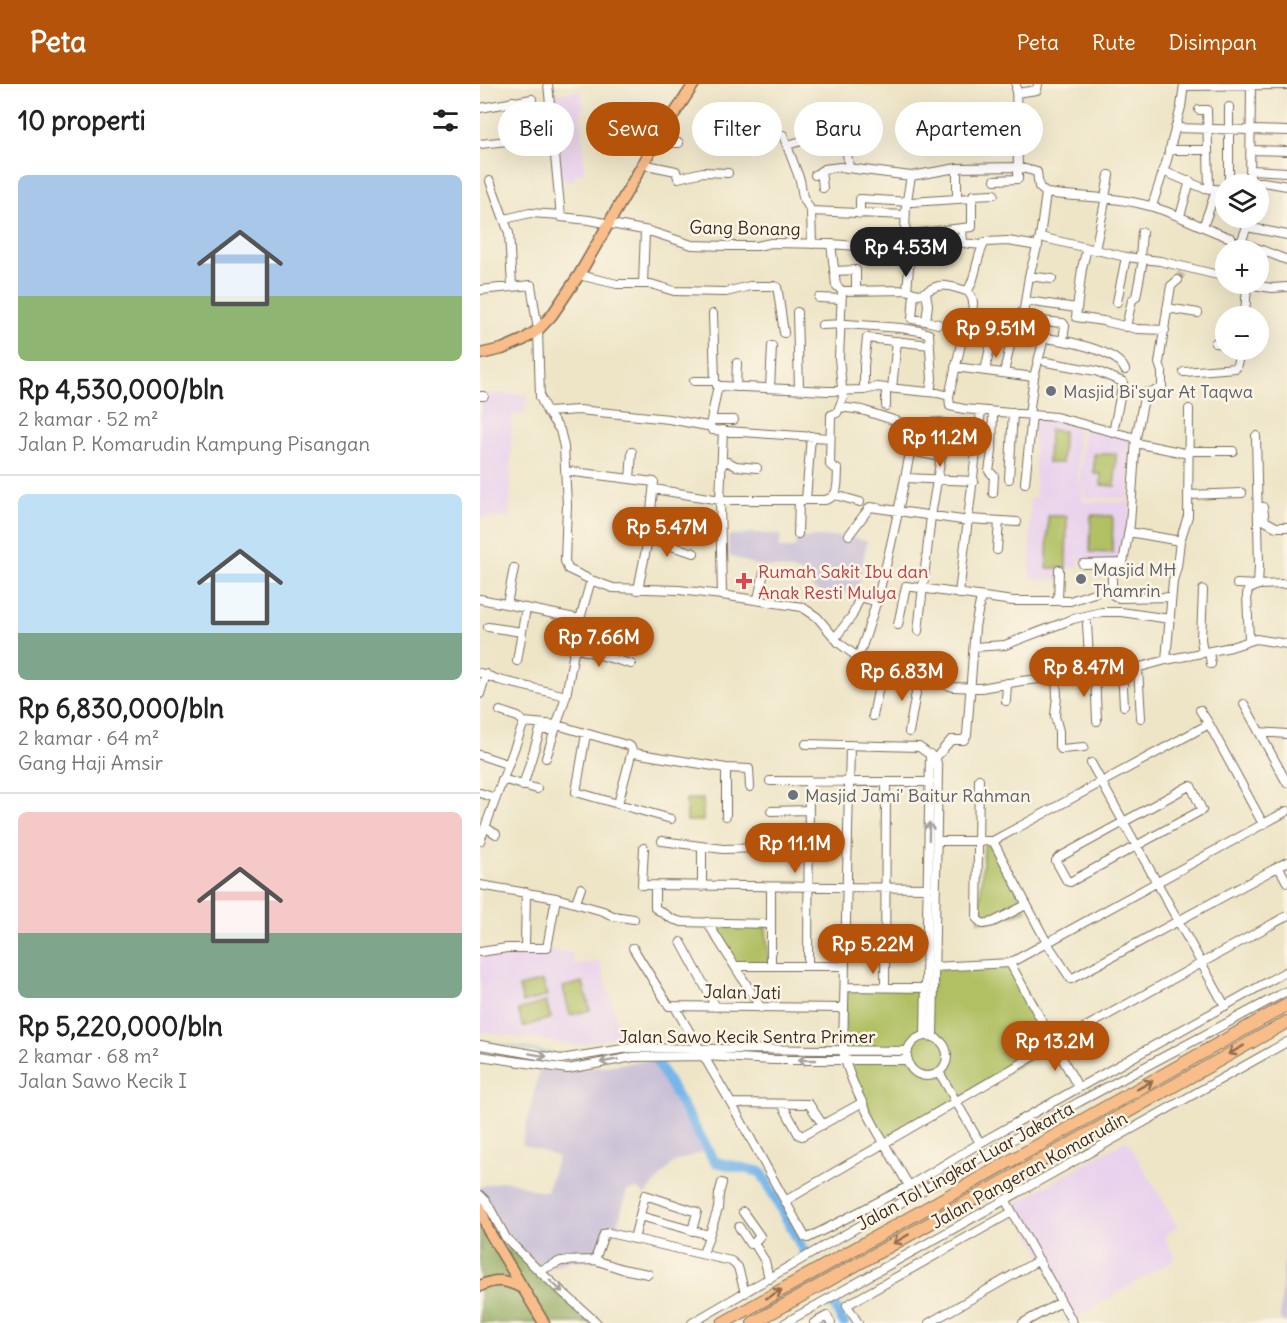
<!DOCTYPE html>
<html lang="id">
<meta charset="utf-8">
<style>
body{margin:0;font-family:Delius,sans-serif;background:#f6f6f6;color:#222;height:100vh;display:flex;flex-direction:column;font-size:22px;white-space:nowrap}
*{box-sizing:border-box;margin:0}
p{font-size:20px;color:#767676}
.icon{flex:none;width:33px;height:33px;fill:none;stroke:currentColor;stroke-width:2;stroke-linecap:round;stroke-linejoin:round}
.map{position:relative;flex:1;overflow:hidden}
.panel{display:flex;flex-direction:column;background:#fff;width:480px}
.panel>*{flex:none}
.banner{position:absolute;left:18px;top:18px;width:570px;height:54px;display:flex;gap:12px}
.buttons{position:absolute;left:735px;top:90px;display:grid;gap:12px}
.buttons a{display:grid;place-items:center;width:54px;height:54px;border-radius:50%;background:#fff;box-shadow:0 6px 24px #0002;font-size:30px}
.price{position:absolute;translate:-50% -51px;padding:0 14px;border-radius:21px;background:#b45309;color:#fff;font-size:20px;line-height:39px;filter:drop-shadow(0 2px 3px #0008)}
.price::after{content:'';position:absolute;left:50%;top:36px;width:18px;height:14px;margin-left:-9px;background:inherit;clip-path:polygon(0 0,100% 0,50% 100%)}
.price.current{background:#222;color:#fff}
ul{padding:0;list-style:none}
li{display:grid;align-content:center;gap:12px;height:318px;padding:0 18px}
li+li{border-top:2px solid #e0e0e0}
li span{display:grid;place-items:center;height:186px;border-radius:9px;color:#555}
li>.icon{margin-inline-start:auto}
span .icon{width:108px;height:108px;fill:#fffc;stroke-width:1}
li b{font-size:26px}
h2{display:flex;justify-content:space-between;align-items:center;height:72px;padding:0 18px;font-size:26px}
.tag{padding:0 21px;border-radius:27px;background:#fff;box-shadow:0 6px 24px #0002;font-size:21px;line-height:54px}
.tag.current{background:#b45309;color:#fff}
header{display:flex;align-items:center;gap:36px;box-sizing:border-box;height:84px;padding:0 30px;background:#b45309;color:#fff}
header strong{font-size:28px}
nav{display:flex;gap:33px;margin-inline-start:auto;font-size:21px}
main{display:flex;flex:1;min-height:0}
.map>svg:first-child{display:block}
</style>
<header>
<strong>Peta</strong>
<nav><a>Peta</a><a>Rute</a><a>Disimpan</a></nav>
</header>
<main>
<section class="panel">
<h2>10 properti<svg class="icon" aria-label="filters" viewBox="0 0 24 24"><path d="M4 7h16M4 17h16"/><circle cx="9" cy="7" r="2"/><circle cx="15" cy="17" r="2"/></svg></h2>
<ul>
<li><span style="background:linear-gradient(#a9c7e8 65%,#8fb573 0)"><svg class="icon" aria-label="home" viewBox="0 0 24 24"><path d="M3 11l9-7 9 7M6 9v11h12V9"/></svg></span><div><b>Rp 4,530,000/bln</b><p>2 kamar · 52 m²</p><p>Jalan P. Komarudin Kampung Pisangan</p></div></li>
<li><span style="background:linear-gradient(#bfe0f5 75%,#7fa58c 0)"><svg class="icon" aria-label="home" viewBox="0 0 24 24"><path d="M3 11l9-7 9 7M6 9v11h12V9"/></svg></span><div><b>Rp 6,830,000/bln</b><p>2 kamar · 64 m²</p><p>Gang Haji Amsir</p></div></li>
<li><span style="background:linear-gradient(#f6c9c9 65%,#7fa58c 0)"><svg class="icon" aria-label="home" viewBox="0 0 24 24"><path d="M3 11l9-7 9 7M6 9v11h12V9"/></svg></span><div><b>Rp 5,220,000/bln</b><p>2 kamar · 68 m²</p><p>Jalan Sawo Kecik I</p></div></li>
</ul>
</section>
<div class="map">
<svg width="807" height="1239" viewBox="0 0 807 1239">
<rect width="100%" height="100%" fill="#fcf5e5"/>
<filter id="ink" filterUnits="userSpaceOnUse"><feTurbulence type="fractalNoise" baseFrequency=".0167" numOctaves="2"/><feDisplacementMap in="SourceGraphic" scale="12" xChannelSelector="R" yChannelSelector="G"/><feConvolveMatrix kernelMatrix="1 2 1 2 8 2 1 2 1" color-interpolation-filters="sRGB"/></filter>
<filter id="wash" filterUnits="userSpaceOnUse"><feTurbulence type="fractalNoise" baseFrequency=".008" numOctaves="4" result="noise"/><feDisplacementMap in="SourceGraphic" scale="24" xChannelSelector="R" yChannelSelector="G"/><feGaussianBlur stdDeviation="1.35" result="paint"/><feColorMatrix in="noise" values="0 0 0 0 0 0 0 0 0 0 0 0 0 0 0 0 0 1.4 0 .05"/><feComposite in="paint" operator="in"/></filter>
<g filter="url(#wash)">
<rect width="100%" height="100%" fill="#eee5c7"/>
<path fill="#e9d2ed" d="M101,6L104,24L101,25L102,35L92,37H102L104,89L95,90V96H81L77,43H79L77,42L73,11Z
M0,310H49L43,331L32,332L30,434H0Z
M553,331L598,339V400L600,401L603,342L653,355L650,414H605V402H602L604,418H651L643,479L599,477L598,457V483L587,484L585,496L550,495V414L582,415L556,413Z
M66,866L92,869L94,881L120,877L141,952L99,961L0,948V867Z
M647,1056L698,1143L684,1151L696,1174L595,1235L534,1120Z"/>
<path fill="#c9bfd7" d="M271,449L301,451L299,464H315L317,454L366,452L387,457L377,511L361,507L358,515L332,504L334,495L313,486L276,481L249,472L248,452Z
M172,976L225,1067L194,1078L165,1111L158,1105L147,1107L136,1148L126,1149L115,1176H91L59,1187L26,1154L0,1110V1103L22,1097L32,1098L57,1107H67L78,1073L42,1060L60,985L87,987Z
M807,1128V1239L800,1236Z"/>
<path fill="#b1c063" stroke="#767540" stroke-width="1.5" d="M569,346L583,347L582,379H568Z
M614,370H636L635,402L621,401V390H614Z
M611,431L633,432L632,469L610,468Z
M568,432H587L586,484H567Z
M206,715H223V737H207Z
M508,756L513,760L547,827L512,837H499L504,762Z
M228,839L286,843L289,880L257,882Z
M530,879L573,961L404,1058L365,976V903L453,904L454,883Z
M63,897L67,912L43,919L39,903Z
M103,898L110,926L90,931L83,903Z
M66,918L71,934L43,943L38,926Z"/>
<path fill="#8ca659" stroke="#64683c" stroke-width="1.5" d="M0,1123L27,1176L26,1154L117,1239H0Z"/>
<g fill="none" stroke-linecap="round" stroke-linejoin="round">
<path stroke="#76b6ea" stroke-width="1.5" d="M0,957L80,971L116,965L158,955"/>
<path stroke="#76b6ea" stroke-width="10" d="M177,978L235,1078L281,1088L326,1171
M354,1221L364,1239"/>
</g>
</g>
<g filter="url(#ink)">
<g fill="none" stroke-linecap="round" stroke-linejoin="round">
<path stroke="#cac0a5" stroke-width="8" stroke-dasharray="8 4" stroke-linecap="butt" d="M698,196L703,187"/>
<g stroke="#7a6b59" stroke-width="10">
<path id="minor" d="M68,0L81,133L109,136L169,147L212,161L249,162H277L291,159L351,160L415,165L430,168
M536,0L538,83L557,88L559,103L566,109
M704,2L807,1
M536,9L557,6L558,0
M33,17L37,58
M749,23V100
M0,24L52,15
M719,26H727L729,105
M484,36L538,32
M695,44L807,47
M303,51L320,96L323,113L331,127L332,160
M486,58L538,56
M175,59H199
M0,60L74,52
M307,61L355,48L358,59L366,63L369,83
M689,66H728
M771,66L807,67
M162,80L196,87L198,94L223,88L248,89
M771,86L807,88
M341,87L343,104
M683,87L723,104L746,106
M335,91L344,85L360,83L431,92L477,84L538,83V95L515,96
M10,97L29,149L32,202
M771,98H783L807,102
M770,100L771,1
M566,109C602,114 638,112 673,123C700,131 724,145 751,154L754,158H761L807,176
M625,113L629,91
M477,114V84
M492,114L493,111L514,110
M672,122L687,76L701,23L704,0
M331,127L425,131
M380,130V115L431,118L492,114V143L429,150
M700,132L710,97
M25,135L50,129L81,131
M723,143L736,107
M482,145L483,159L502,161
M560,153L646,173L680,177L746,193
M761,158L767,143L807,151
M351,160L356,201L362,207
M607,164L602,184L596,233L623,237L657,245L685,246
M615,166L626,113
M660,175L662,148
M354,187L376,186V206
M99,191L137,200H171L194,207L246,208L270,202H294L297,203L298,208L304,249
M549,192L572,195
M163,200L165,147
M767,200L792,204L807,203
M0,206L51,201L58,246L60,313L67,328L80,346L84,363L87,421L85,477L88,485L111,496L133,504L199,506L242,511L322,523L337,533L359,559L380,575L473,603L501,604L541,597L653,585L686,576L751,563L776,555L807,560
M427,206L430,172L429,150L425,146L426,122L431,92
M362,207L427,206C446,215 444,205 459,202C467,200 479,205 487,207
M487,207C496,197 496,172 505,158L528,157L558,162
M446,209L448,221L446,237L458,240
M434,210L432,235L446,237
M339,214L361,215
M546,217L597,224
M637,218L646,173
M687,224L718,229
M317,228L319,305
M233,230L235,297L238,303
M765,232L767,200
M539,235L583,239L585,242L583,256
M342,241L366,240L421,244L440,247L449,250L452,295L450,308
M646,243L652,216L656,213L663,176
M483,248L534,246
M735,259L746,260
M566,278L616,287L643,298L633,349
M475,283L554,293
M505,287L514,245
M704,288L756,284L761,266
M524,289L535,238L544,225L549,192L560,153L566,109
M214,297H235
M256,303L257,279
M290,304L292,262
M412,304L417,257
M384,306V282L387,254L450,261
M0,312H4
M469,312L487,234C494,226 496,215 487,207
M406,322V304
M360,323L382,326L426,340L461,338L486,344
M67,328L99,326L189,335L227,342L230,341
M549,331L554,293L564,254C584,256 638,266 645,286
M232,336H254
M230,341L237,306L241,302L347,307L384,306L397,303L458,309L469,312L470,322L484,325L576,333L656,354
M230,341L232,346L350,354
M656,359L709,370
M710,367H753
M241,380L248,378L256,382L277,384
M86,387L174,398L168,455L158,506
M425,394L494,397
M150,395L152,368
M529,395L533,329
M545,399L552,331
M174,405L240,416H345C360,413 357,398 358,386L350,381L351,331L357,329L363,314L359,274L362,207
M513,409L514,392L509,387L512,368L513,328
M355,411L380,418
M708,411L762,409
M326,416L331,352
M783,423L785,437L796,443H807
M490,435L537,438
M649,448L700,457
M318,450L319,416
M369,451L390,423L489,437
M168,455L214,469
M517,466L519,437
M603,480L643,479L650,440L656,354L665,309L682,305V288L679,279L687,226L691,202L698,196
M632,480V503
M757,500L778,501L807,500
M479,510L501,327
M242,511L240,416L243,346
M0,515L100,535
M278,515L285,484
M578,517L579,486
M27,520L34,484
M607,540L610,590
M418,541L426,502L533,517H590L632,503L633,511L639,514L691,513
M8,543L42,548
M438,547L451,432L461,373L465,362
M355,554L372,532L380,513L398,518
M769,556L767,511L768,506L778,501L779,482L776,352
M494,563L525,561L593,535L622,528H641L690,535
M95,564L151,580
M729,568L731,580
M723,569L721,555L723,506
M378,574C403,507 416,439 430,369L432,367L461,373
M686,576L693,497L697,483L700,457L708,432L709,325
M37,577L46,524
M658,584L661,634
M642,586L644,622
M0,589L19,596L86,612
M615,589L617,637
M576,593L577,612L575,632L579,647V662L581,665L604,663
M0,610L6,590
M526,617L527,599
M764,620L807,699
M720,626L729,640
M20,627L38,633L44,638
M393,632L403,582
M429,648L439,592
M779,648L807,650
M106,650L96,708L191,735
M326,660L439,663L456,675L458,685L453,953
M370,661L363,966C369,1004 409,1067 429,1102
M459,670L471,656H484L487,651L495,543L501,513
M0,671L27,680
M66,674L86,612L100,535L111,496
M611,679L745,922
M246,684V732
M22,695L57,705
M499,695L497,835L503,840L513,838L546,821
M290,697L450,698
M43,702L60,646H74
M709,702H711L722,726L590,798L587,797L576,777L578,774Z
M0,709L15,714
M138,720L152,667
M291,727L329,726
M5,743L16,750
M0,757L44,638L77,641L150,662L154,669L246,684L269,685L270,703
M182,757L243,765L284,764L291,761L328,762
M458,757H513L567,859L591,895L807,778
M513,757L729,640L783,740
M164,764L162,801L448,804
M798,782L807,798
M0,801L76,814L123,827L133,832L154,835
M175,802V824L192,835L202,838L290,840
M222,803V763
M291,803V882
M96,818L101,804
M227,838L281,924
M201,858L236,923
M45,864L46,808
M153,864L189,922L364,924
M0,868L27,864H67L76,814
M530,879L807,727
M256,882H365
M328,882L329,697
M454,883L530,879L598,1003
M365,903L446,904
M405,903L406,698
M195,923L251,1019L325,1153L328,1154L429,1102L500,1059L807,887
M445,952L450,670
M427 972a20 20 0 1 1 40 0a20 20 0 1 1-40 0Z
M0,961L81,975L149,964L428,967
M0,972L88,985L153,973L225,972L293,976H428
M459,988L500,1059
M251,1019L329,1020L343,1041
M302,1020L319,1051L322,1052L383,1018
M0,1111L6,1117L26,1154L59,1187L117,1239
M305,1117L573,961L807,832
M526,1117L593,1239
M263,1128L280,1152L274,1159
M160,1132L229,1151
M259,1143L270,1160L274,1159L285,1177L289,1195
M154,1155L165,1111L217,1128L212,1147
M223,1170L238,1125L239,1110L242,1099
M115,1176L142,1185L168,1190
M59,1187L81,1177L115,1176L124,1150L129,1149L251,1177L258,1183L265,1209
M212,1239L339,1165L599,1018L807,907
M305,1239L807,958
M334,1239L347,1232L351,1239
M378,1239L367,1221L532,1128
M449,1239L559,1176
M543,1239L581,1218"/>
</g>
<g stroke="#7a6b59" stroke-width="13">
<path id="major" d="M0,270L22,265L43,256L58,246L72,231L99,191L175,59L214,0
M0,1123L8,1146L64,1239
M0,1202C15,1194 27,1196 42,1204"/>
</g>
<g stroke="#7a6b59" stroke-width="14">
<path id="highway" d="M243,1239L807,921
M273,1239L807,938"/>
</g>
<use href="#minor" stroke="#fff" stroke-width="8"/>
<use href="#major" stroke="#f8bd88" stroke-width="10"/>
<use href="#highway" stroke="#f8bd88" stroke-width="12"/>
</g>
<defs><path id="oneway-shaft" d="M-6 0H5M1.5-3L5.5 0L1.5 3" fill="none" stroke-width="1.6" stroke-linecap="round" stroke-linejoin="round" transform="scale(1.5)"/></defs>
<g stroke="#a79f9a">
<use href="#oneway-shaft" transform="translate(449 747) rotate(-89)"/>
<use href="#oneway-shaft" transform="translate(58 971) rotate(10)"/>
<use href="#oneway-shaft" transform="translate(327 976) rotate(-180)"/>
<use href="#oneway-shaft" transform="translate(129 977) rotate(170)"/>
<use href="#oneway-shaft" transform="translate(76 1202) rotate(42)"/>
</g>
<g stroke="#906c4e">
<use href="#oneway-shaft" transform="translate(756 966) rotate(151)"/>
<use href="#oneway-shaft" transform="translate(665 1001) rotate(-29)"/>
<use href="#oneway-shaft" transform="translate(421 1155) rotate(150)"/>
<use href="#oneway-shaft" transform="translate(294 1210) rotate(-29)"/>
</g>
</g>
<g fill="#6b7280" stroke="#fcf5e5" stroke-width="2">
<circle cx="571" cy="307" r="6"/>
<circle cx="601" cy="495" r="6"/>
<circle cx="313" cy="711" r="6"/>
</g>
<path fill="#e0444e" stroke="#fcf5e5" stroke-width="2" d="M261 488h6v6h6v6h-6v6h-6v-6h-6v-6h6z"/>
<g text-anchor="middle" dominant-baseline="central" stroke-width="5" stroke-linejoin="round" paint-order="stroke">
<g font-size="18" fill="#3b2a1e" stroke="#fcf5e5">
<text transform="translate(265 144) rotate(1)">Gang Bonang</text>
<text transform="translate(262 908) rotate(1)">Jalan Jati</text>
<text x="267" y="952">Jalan Sawo Kecik Sentra Primer</text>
<text transform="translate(485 1082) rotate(-29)">Jalan Tol Lingkar Luar Jakarta</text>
<text transform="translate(549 1086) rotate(-29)">Jalan Pangeran Komarudin</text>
</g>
<g font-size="18" fill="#5b616d" stroke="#fcf5e5" text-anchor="start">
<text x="583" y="307">Masjid Bi'syar At Taqwa</text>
<text x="613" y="485">Masjid MH<tspan x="613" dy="21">Thamrin</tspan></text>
<text x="325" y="711">Masjid Jami' Baitur Rahman</text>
</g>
<g font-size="18" fill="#be3a42" stroke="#fcf5e5" text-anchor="start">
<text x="278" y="487">Rumah Sakit Ibu dan<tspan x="278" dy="21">Anak Resti Mulya</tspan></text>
</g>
</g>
</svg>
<div class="buttons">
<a><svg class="icon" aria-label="layers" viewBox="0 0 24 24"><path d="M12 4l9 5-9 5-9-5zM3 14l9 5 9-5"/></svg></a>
<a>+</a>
<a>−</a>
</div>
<b class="price current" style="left:426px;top:194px">Rp 4.53M</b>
<b class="price" style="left:516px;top:275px">Rp 9.51M</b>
<b class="price" style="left:460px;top:384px">Rp 11.2M</b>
<b class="price" style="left:187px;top:474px">Rp 5.47M</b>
<b class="price" style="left:119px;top:584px">Rp 7.66M</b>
<b class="price" style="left:604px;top:614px">Rp 8.47M</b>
<b class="price" style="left:422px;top:618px">Rp 6.83M</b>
<b class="price" style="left:315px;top:790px">Rp 11.1M</b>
<b class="price" style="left:393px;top:891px">Rp 5.22M</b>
<b class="price" style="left:575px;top:988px">Rp 13.2M</b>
<div class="banner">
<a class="tag">Beli</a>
<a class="tag current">Sewa</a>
<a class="tag">Filter</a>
<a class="tag">Baru</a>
<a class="tag">Apartemen</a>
</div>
</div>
</main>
